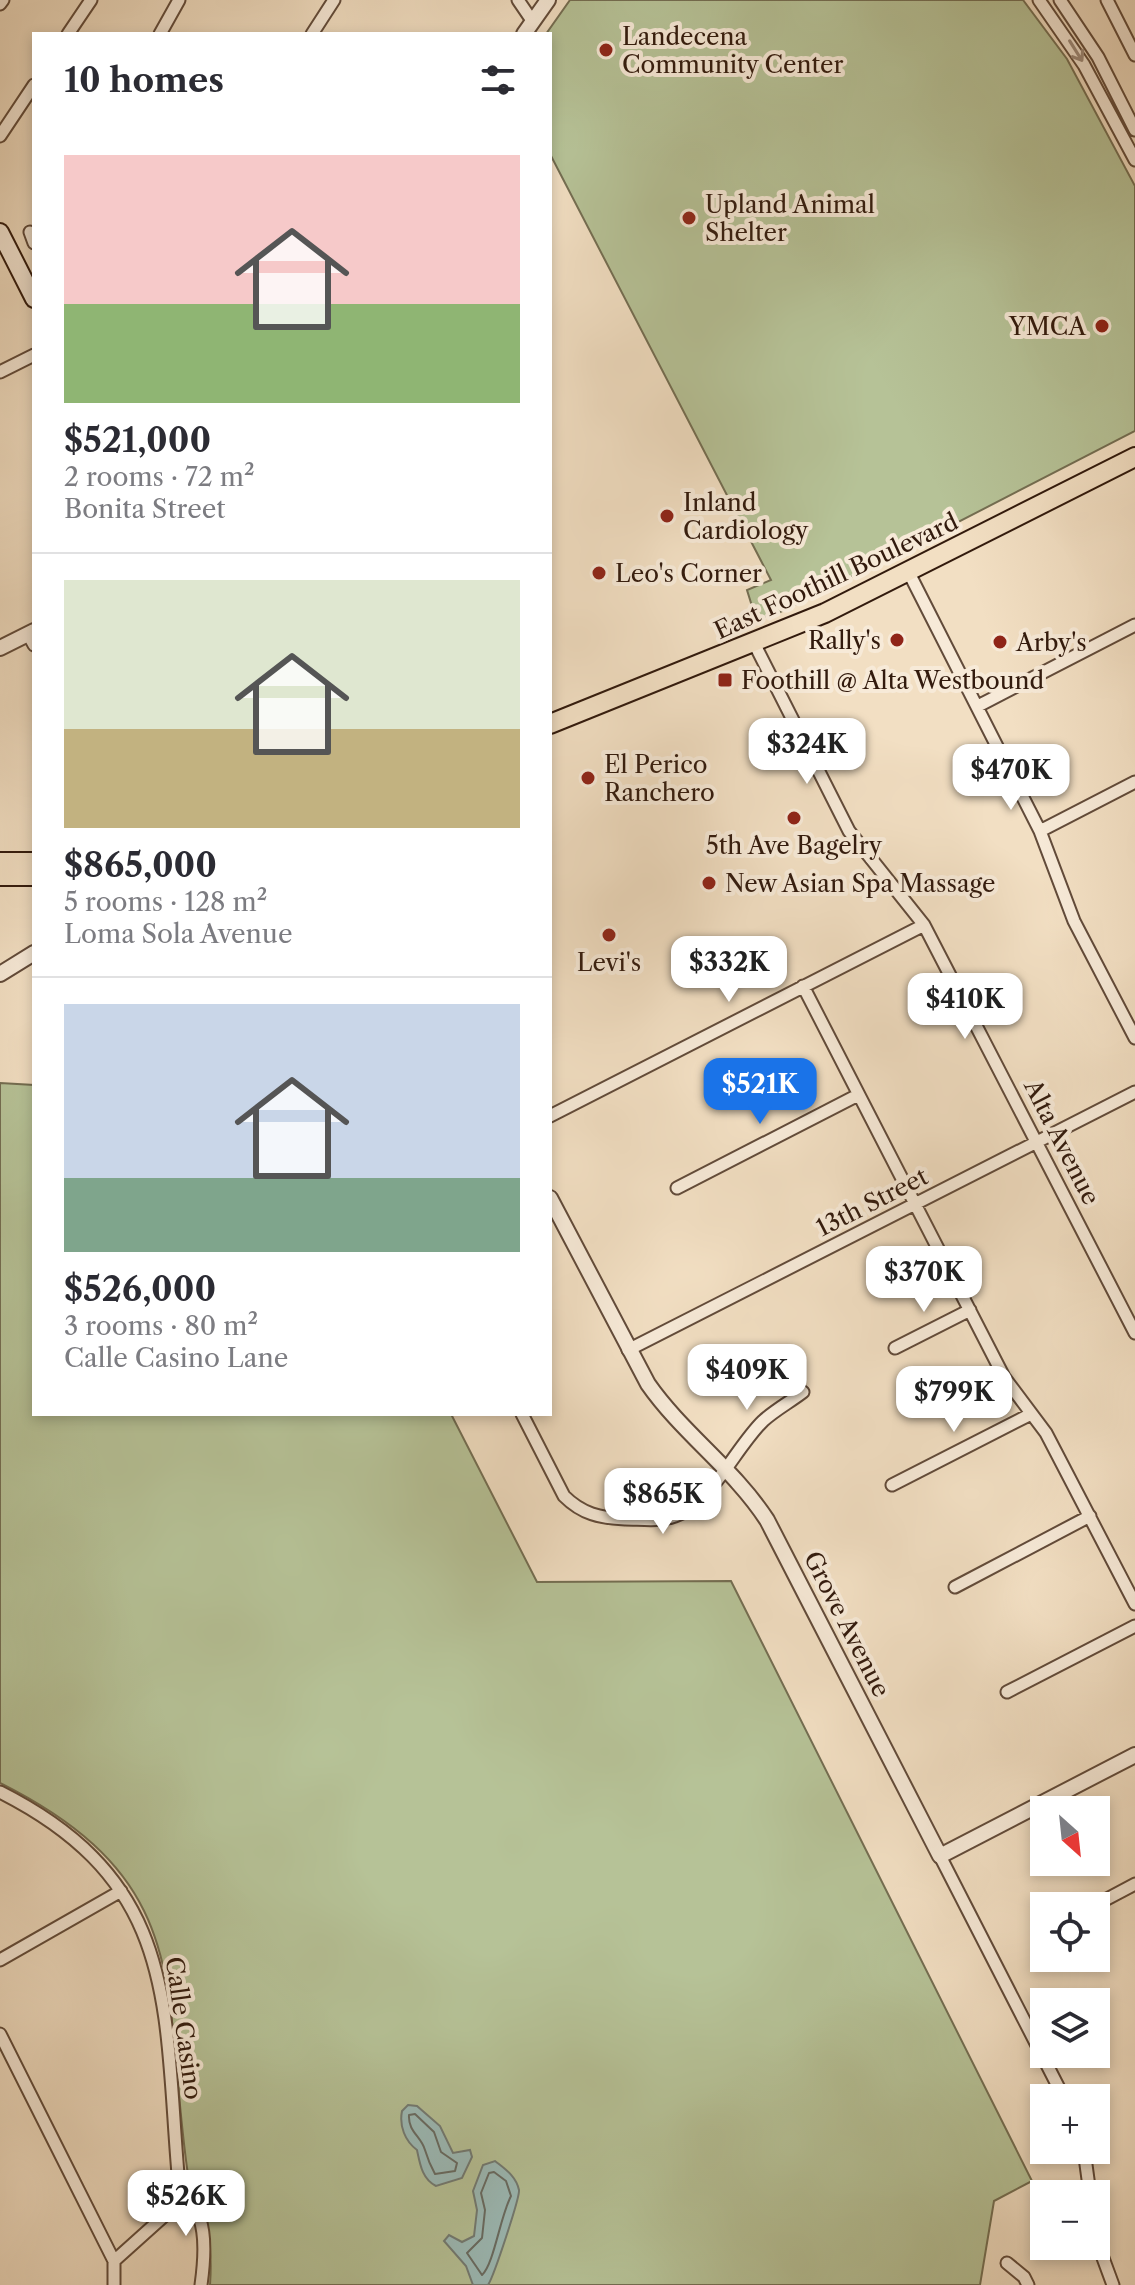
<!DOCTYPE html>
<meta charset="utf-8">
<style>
body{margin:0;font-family:"Libre Caslon Text",serif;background:#f2f2f3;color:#2b2b33;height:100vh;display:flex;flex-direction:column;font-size:30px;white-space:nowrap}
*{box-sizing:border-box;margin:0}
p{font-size:26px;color:#7c7c81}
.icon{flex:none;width:44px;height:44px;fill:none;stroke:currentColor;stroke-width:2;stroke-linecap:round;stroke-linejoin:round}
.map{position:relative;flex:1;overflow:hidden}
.sheet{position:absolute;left:32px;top:32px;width:520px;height:1384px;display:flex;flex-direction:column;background:#fff;border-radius:0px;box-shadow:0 4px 12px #0003}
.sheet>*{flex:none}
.needle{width:52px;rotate:153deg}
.fabs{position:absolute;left:1030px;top:1796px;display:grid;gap:16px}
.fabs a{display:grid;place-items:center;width:80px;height:80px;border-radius:0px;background:#fff;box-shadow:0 4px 12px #0003;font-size:40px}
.price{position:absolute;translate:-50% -68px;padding:0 18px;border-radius:16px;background:#fff;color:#222;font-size:26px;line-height:52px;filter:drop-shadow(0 2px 4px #0008)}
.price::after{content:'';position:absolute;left:50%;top:48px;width:24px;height:18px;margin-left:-12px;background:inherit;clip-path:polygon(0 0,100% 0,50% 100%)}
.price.active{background:#1a73e8;color:#fff}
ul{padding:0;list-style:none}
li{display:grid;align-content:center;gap:16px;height:424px;padding:0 32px}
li+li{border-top:2px solid #e1e1e2}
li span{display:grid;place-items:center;height:248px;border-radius:0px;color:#555}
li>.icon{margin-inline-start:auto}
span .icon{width:144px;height:144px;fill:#fffc;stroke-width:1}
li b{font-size:34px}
h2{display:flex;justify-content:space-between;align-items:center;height:96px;padding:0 32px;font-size:34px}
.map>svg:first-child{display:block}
</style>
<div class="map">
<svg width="1135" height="2285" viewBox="0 0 1135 2285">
<rect width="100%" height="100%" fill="#f2dfc3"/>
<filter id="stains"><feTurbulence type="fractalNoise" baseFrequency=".0025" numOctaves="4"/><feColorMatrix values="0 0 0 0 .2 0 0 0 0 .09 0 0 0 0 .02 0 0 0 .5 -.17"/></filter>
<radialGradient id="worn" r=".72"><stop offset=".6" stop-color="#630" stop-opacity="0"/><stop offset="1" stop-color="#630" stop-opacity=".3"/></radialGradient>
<path fill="#b6c297" stroke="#746e52" stroke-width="2" d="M570,0H1023L1067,59L1135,186V431L826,590L774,615L756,619L747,590L771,580L550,154V34H546Z
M0,1083L34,1085V1414H451L537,1582L731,1581L1032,2181L994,2201L980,2285H210C213,2244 207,2211 188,2175C161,1988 197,1882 0,1783Z"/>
<path fill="#9cbcb9" stroke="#727b74" stroke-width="2" d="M408,2105L417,2106L440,2126L453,2153L470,2150L472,2157L462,2178L436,2186C422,2179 420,2164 417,2150C405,2141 399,2126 402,2111Z
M495,2161C505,2169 516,2176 519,2190C520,2197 494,2276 488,2285H473L466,2266L444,2241L449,2235L462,2242L474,2236L477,2210L473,2191L483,2165Z"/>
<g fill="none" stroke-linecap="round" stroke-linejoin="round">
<path stroke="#676b63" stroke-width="2" d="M409,2115L415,2114L434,2132L441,2152L457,2163L455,2171L435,2174C430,2165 428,2160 425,2150C421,2136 408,2132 409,2115Z
M494,2172L506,2181L511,2196C500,2217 494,2264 482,2275L467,2253L482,2238L485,2210L481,2193L489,2173Z"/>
<g stroke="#624b3a" stroke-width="15">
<path id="minor" d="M518,0L533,22
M1039,0L1084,65L1135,160
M1060,0L1098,57L1135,130
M1107,0L1135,55
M0,4L3,0
M68,34L91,0
M160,34L179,0
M312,34L334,0
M0,136L34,85
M30,232L34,243
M0,372L34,355
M909,573L1040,831L1074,921L1135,1038
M28,634L34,645
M754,643L849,831L924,925L1135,1333
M978,706L1135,625
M1040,831L1135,782
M803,986L1004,1377L1046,1433L1135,1604
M550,1116L924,925
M677,1188L858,1095
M895,1348L970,1310
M628,1350L1135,1092
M522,1414L564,1496C582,1514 600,1518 625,1519C641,1519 660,1522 675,1516C710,1505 736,1447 763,1421C775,1410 790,1402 803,1392
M892,1485L1031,1414
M955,1587L1090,1516
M1007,1692L1135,1626
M0,1792C182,1884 163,2009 179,2186L173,2208L114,2261
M940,1856L1064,2098
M1105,1900L1135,1884
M0,1960L121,1891
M0,2034L114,2261V2285
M1084,2150L1090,2194
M179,2186C208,2212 206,2249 201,2285
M1096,2239L1113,2285
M1007,2263L1024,2277L1028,2285"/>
</g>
<g stroke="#624b3a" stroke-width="18">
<path id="tertiary" d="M524,34L548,0
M0,648L34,631
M0,974L34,953
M550,1198L648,1384C683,1434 734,1469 767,1520L940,1856L1135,1755"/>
</g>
<g stroke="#321a0d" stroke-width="20">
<path id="secondary" d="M0,232L34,299"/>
</g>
<g stroke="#321a0d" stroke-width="22">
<path id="primary" d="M550,724L825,613L1135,457
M0,862H34
M0,876H34"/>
</g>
<use href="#minor" stroke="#f7ead8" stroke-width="11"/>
<use href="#tertiary" stroke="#f7ead8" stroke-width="14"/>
<use href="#secondary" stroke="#f7ead8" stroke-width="16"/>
<use href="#primary" stroke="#f2dfc3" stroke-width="18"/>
</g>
<defs><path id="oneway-shaft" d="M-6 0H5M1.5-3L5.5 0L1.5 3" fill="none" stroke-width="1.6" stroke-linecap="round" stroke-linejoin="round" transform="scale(2)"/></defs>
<use stroke="#9e8c7d" href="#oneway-shaft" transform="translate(1076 51) rotate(58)"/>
<g fill="#8f2418" stroke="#f7ead8" stroke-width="3">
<circle cx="606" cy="50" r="8"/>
<circle cx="689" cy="218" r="8"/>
<circle cx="1102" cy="326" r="8"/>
<circle cx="667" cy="516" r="8"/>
<circle cx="599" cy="573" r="8"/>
<circle cx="897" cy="640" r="8"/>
<circle cx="1000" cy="642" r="8"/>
<rect x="717" y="672" width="16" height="16" rx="4"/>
<circle cx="588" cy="778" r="8"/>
<circle cx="794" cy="818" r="8"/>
<circle cx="709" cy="883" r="8"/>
<circle cx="609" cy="935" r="8"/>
</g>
<g text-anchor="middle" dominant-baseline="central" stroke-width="8" stroke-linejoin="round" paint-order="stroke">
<g font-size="24" fill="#321a0d" stroke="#f7ead8" text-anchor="start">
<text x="622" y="36">Landecena<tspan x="622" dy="28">Community Center</tspan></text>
<text x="705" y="204">Upland Animal<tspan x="705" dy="28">Shelter</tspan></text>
<text x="1086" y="326" text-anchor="end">YMCA</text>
<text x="683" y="502">Inland<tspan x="683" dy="28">Cardiology</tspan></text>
<text x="615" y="573">Leo's Corner</text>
<text x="881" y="640" text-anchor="end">Rally's</text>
<text x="1016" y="642">Arby's</text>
<text x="741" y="680">Foothill @ Alta Westbound</text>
<text x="604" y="764">El Perico<tspan x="604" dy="28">Ranchero</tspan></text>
<text x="794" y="845" text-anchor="middle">5th Ave Bagelry</text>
<text x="725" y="883">New Asian Spa Massage</text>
<text x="609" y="962" text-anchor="middle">Levi's</text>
</g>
<g font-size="24" fill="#321a0d" stroke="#f7ead8">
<text transform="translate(836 576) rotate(-25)">East Foothill Boulevard</text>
<text transform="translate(1062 1142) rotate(63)">Alta Avenue</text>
<text transform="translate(872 1202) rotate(-27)">13th Street</text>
<text transform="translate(847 1624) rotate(63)">Grove Avenue</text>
<text transform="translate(184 2028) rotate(82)">Calle Casino</text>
</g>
</g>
<rect width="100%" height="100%" filter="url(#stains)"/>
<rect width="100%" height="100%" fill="url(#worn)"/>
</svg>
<div class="fabs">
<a><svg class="needle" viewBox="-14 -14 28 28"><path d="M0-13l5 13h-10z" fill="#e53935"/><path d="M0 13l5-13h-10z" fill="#7c7c81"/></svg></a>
<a><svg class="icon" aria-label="locate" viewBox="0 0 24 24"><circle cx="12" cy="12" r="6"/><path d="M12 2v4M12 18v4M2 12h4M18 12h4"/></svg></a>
<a><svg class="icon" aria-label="layers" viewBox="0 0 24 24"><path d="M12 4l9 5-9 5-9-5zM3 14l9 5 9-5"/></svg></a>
<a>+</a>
<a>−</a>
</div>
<b class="price" style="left:807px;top:786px">$324K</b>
<b class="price" style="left:1011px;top:812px">$470K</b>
<b class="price" style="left:729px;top:1004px">$332K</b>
<b class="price" style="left:965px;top:1041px">$410K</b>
<b class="price active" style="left:760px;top:1126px">$521K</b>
<b class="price" style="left:924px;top:1314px">$370K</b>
<b class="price" style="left:747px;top:1412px">$409K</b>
<b class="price" style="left:954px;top:1434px">$799K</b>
<b class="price" style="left:663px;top:1536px">$865K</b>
<b class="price" style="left:186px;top:2238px">$526K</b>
<section class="sheet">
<h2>10 homes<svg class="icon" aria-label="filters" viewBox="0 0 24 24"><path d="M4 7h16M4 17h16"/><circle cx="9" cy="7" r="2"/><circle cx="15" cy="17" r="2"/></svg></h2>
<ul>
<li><span style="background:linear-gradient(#f6c9c9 60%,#8fb573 0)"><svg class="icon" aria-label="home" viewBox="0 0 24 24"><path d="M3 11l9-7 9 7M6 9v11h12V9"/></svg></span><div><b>$521,000</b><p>2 rooms · 72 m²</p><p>Bonita Street</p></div></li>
<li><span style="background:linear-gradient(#dfe7d0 60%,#c2b280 0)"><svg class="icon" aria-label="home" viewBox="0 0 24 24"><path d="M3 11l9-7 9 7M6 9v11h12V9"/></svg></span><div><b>$865,000</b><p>5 rooms · 128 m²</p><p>Loma Sola Avenue</p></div></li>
<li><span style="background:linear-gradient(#c9d6e8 70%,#7fa58c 0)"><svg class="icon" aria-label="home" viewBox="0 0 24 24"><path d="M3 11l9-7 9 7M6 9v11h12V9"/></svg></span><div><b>$526,000</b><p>3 rooms · 80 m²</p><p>Calle Casino Lane</p></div></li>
</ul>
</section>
</div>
